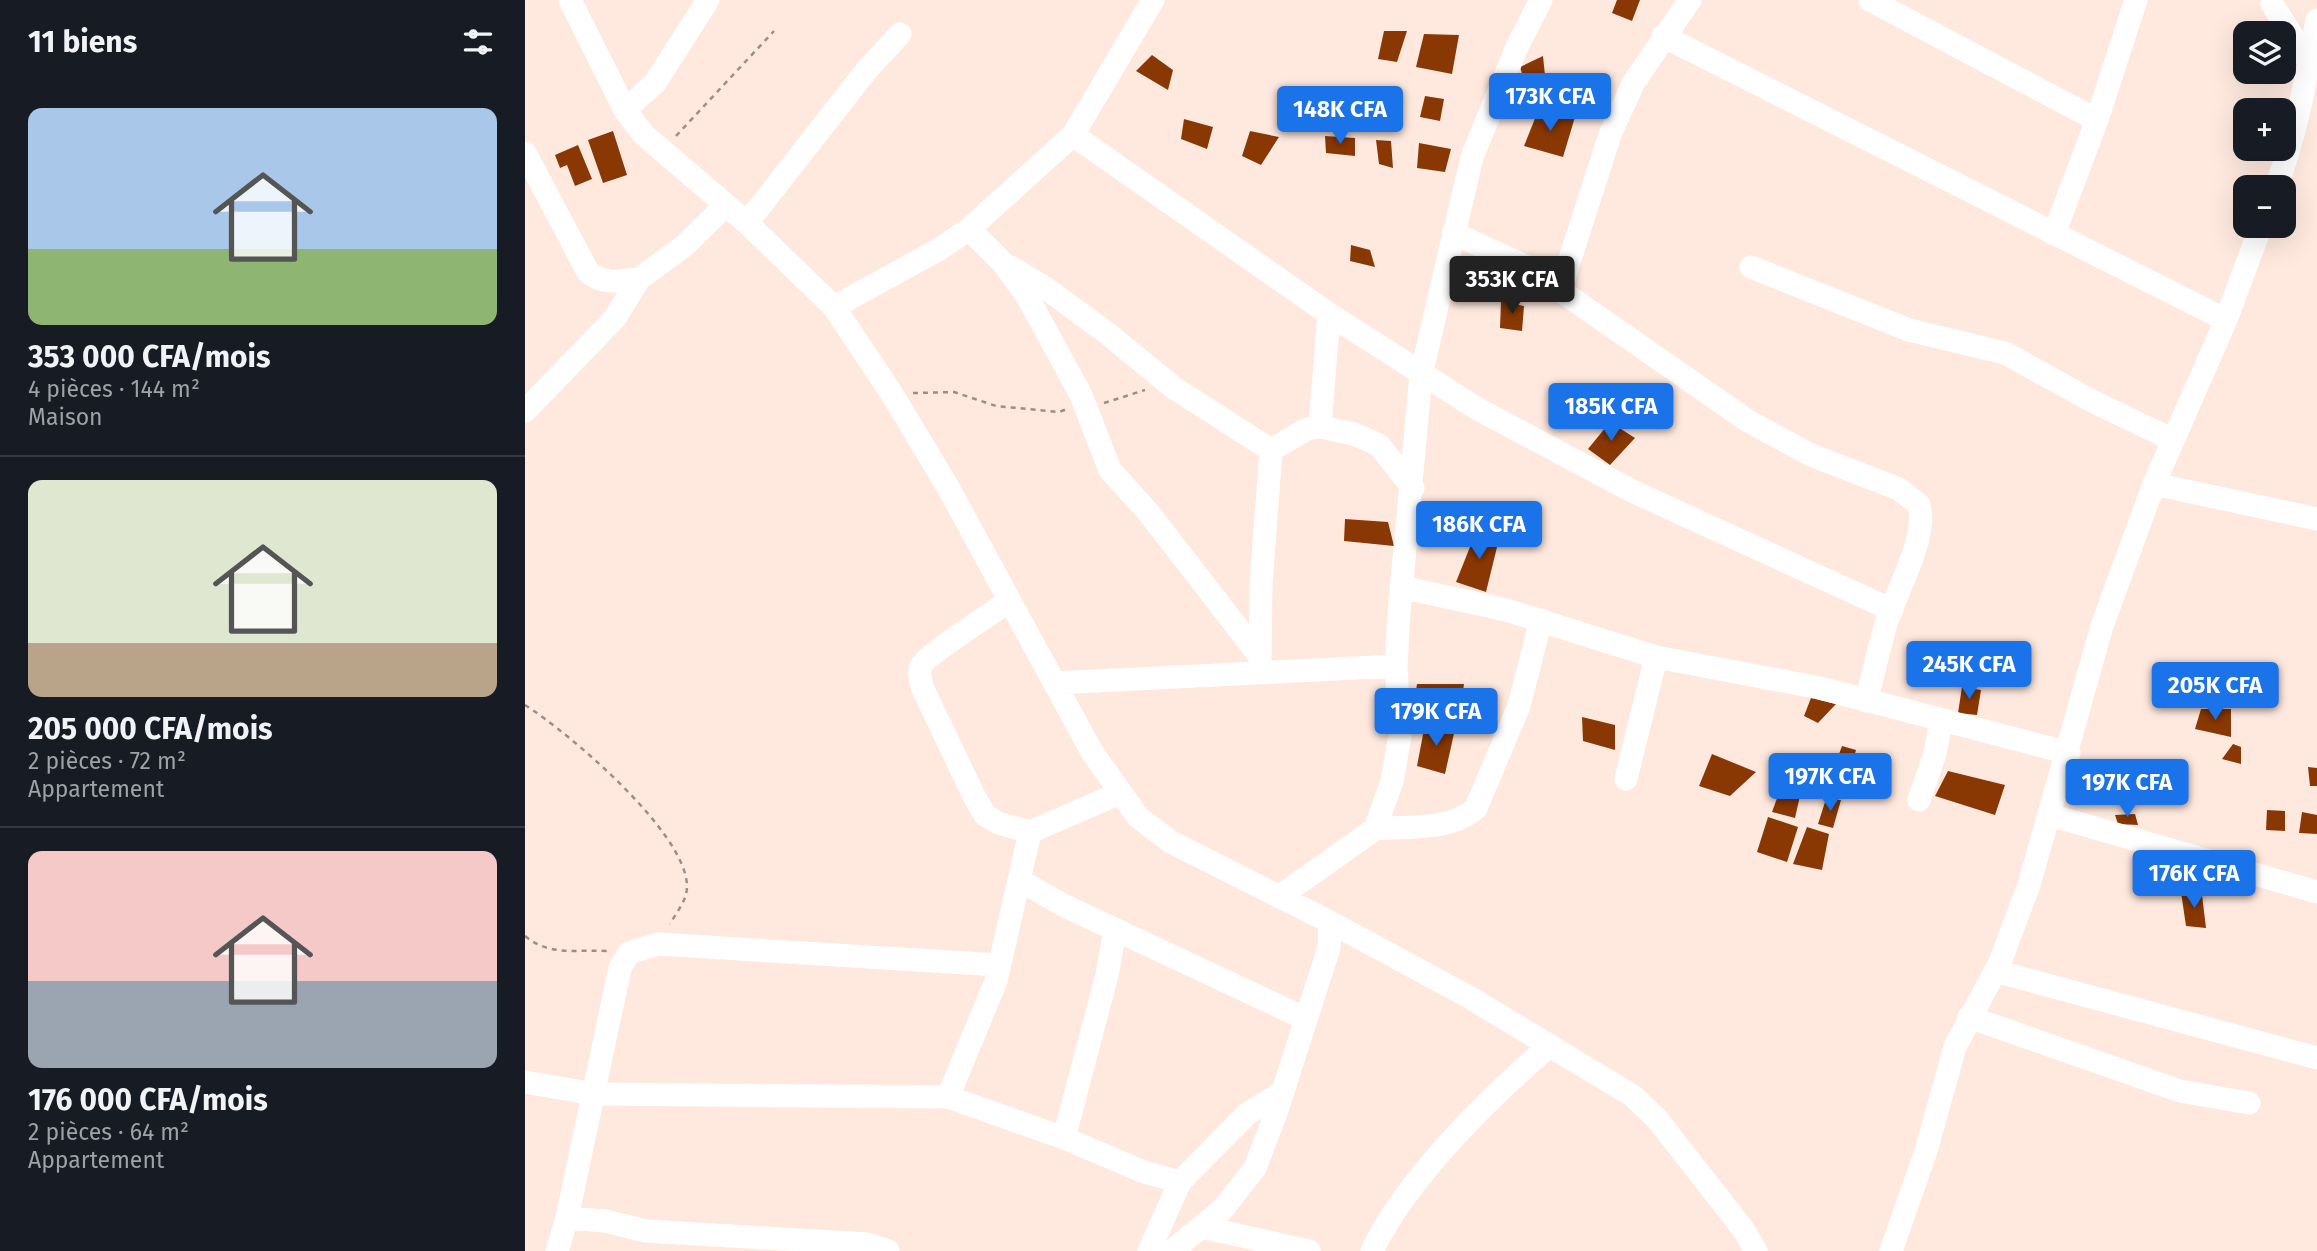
<!DOCTYPE html>
<html lang="fr">
<meta charset="utf-8">
<style>
body{margin:0;font-family:"Fira Sans",sans-serif;background:#20242c;color:#f1f3f6;height:100vh;display:flex;flex-direction:column;font-size:26px;white-space:nowrap}
*{box-sizing:border-box;margin:0}
p{font-size:23px;color:#9ea1a6}
.icon{flex:none;width:38px;height:38px;fill:none;stroke:currentColor;stroke-width:2;stroke-linecap:round;stroke-linejoin:round}
.map{position:relative;flex:1;overflow:hidden}
.drawer{display:flex;flex-direction:column;background:#171b24;width:525px}
.drawer>*{flex:none}
.buttons{position:absolute;left:1708px;top:21px;display:grid;gap:14px}
.buttons a{display:grid;place-items:center;width:63px;height:63px;border-radius:14px;background:#171b24;box-shadow:0 7px 28px #0002;font-size:35px}
.price{position:absolute;translate:-50% -60px;padding:0 16px;border-radius:7px;background:#1a73e8;color:#fff;font-size:23px;line-height:46px;filter:drop-shadow(0 2px 4px #0008)}
.price::after{content:'';position:absolute;left:50%;top:42px;width:21px;height:16px;margin-left:-10px;background:inherit;clip-path:polygon(0 0,100% 0,50% 100%)}
.price.current{background:#222;color:#fff}
ul{padding:0;list-style:none}
li{display:grid;align-content:center;gap:14px;height:371px;padding:0 28px}
li+li{border-top:2px solid #363941}
li span{display:grid;place-items:center;height:217px;border-radius:14px;color:#555}
li>.icon{margin-inline-start:auto}
span .icon{width:126px;height:126px;fill:#fffc;stroke-width:1}
li b{font-size:30px}
h2{display:flex;justify-content:space-between;align-items:center;height:84px;padding:0 28px;font-size:30px}
main{display:flex;flex:1;min-height:0}
.map>svg:first-child{display:block}
</style>
<main>
<section class="drawer">
<h2>11 biens<svg class="icon" aria-label="filters" viewBox="0 0 24 24"><path d="M4 7h16M4 17h16"/><circle cx="9" cy="7" r="2"/><circle cx="15" cy="17" r="2"/></svg></h2>
<ul>
<li><span style="background:linear-gradient(#a9c7e8 65%,#8fb573 0)"><svg class="icon" aria-label="home" viewBox="0 0 24 24"><path d="M3 11l9-7 9 7M6 9v11h12V9"/></svg></span><div><b>353 000 CFA/mois</b><p>4 pièces · 144 m²</p><p>Maison</p></div></li>
<li><span style="background:linear-gradient(#dfe7d0 75%,#b9a48a 0)"><svg class="icon" aria-label="home" viewBox="0 0 24 24"><path d="M3 11l9-7 9 7M6 9v11h12V9"/></svg></span><div><b>205 000 CFA/mois</b><p>2 pièces · 72 m²</p><p>Appartement</p></div></li>
<li><span style="background:linear-gradient(#f6c9c9 60%,#9aa5b1 0)"><svg class="icon" aria-label="home" viewBox="0 0 24 24"><path d="M3 11l9-7 9 7M6 9v11h12V9"/></svg></span><div><b>176 000 CFA/mois</b><p>2 pièces · 64 m²</p><p>Appartement</p></div></li>
</ul>
</section>
<div class="map">
<svg width="1792" height="1251" viewBox="0 0 1792 1251">
<rect width="100%" height="100%" fill="#ffe9df"/>
<path fill="#8a3803" d="M1092,0H1115L1107,21L1087,13Z
M859,31H882L872,62L853,59Z
M899,34L934,35L927,74L891,67Z
M627,55L648,70L643,90L611,71Z
M1018,56L1021,85L1002,90L995,67Z
M900,96L919,99L915,121L895,117Z
M1013,111L1050,117L1038,157L999,146Z
M659,119L688,127L682,149L656,139Z
M88,131L102,175L78,183L63,140Z
M725,131L754,137L736,165L717,156Z
M800,136L830,138V156L801,153Z
M851,140L866,141L868,168L854,164Z
M894,143L926,149L920,172L892,168Z
M53,145L67,179L50,186L42,165L35,168L30,155Z
M826,245L845,250L850,267L825,261Z
M976,301L999,306L997,331L975,328Z
M1085,422L1110,438L1085,465L1063,449Z
M987,502L986,527L960,523L959,507Z
M820,519L863,522L869,546L819,541Z
M953,527L974,539L961,592L931,582Z
M892,684H939L935,711L889,704Z
M1437,687L1456,690L1452,715L1433,713Z
M1286,698L1311,704L1293,723L1279,716Z
M1676,709H1706V737L1670,729Z
M1057,717L1090,725V750L1058,741Z
M900,724L930,729L920,774L892,766Z
M1708,744L1716,747V764L1697,759Z
M1317,746L1331,750L1320,788L1303,784Z
M1187,754L1231,772L1205,796L1174,786Z
M1783,767L1792,768V786H1785Z
M1423,771L1480,785L1470,815L1410,796Z
M1258,782L1277,787L1270,818L1247,812Z
M1301,799L1316,800L1308,828L1293,824Z
M1742,810L1760,811V831L1741,830Z
M1777,812L1792,815V834L1774,833Z
M1610,814L1613,825L1593,824L1590,815Z
M1243,817L1273,827L1262,862L1232,852Z
M1282,827L1304,834L1297,870L1268,864Z
M1656,892L1677,895L1681,928L1661,926Z"/>
<g fill="none" stroke-linecap="round" stroke-linejoin="round">
<path stroke="#9f8d85" stroke-width="2.5" stroke-dasharray="5 5" stroke-linecap="butt" d="M151,136L249,31
M388,393L429,392L471,406L534,412L542,409
M579,403L620,390
M0,705C44,733 161,832 162,886C162,901 152,911 145,924
M0,936C25,957 53,949 83,951"/>
<path stroke="#fff" stroke-width="23" d="M45,0L100,110L118,134L222,223L309,307L367,394L424,489L567,752L613,817L646,842L805,922L944,997L1108,1096L1132,1119L1218,1229L1231,1251
M1345,0L1572,120
M1747,4L1784,62
M1138,36L1701,320
M100,110L130,83L183,0
M548,135L804,314L951,408L1107,491L1367,610
M0,153L63,272C79,285 95,281 114,279
M1751,187C1772,133 1781,77 1792,20
M222,223L341,71L375,34
M444,229L477,262L502,296L556,395L585,470L623,512L733,654
M928,233L1000,266L1223,421L1286,455L1374,489L1394,505C1403,535 1373,589 1363,618C1354,645 1349,674 1341,701
M1529,234L1572,120L1611,0
M486,267L522,289L582,333L649,388L746,450
M1226,267L1384,330L1480,353L1567,401L1648,440
M1035,290L1086,132L1109,82L1165,0
M309,307L413,250L444,229L548,135L628,0
M0,411L90,318L114,279L159,246L201,205
M795,427L804,314
M746,450L782,429L795,427L829,434L854,445L888,488
M1629,484L1792,519
M876,587L981,610L1131,657L1295,688L1544,753
M484,601C468,613 401,655 396,666C393,672 396,680 397,687L449,796L460,815L473,823L505,832L593,794
M735,660L736,585L746,450
M529,683L871,666
M1101,779L1131,657
M1394,800L1410,754L1416,721
M1532,817L1792,892
M850,829C882,826 927,831 951,808L994,706L1016,620
M494,880L540,906L781,1019
M754,897L850,829L867,781L875,736L871,666L874,613L896,375L947,157L992,47L1016,0
M1470,971L1792,1058
M1444,1017L1655,1091L1724,1103
M0,1082L70,1094L423,1097L539,1138L619,1172L655,1182
M423,1097L471,981L505,832
M539,1138L582,975L590,931
M42,1218L95,968L104,953L133,944L474,965
M677,1227L784,1251
M32,1251L42,1218L80,1221L121,1231L342,1244L363,1251
M624,1251L655,1182L722,1114L758,1092
M647,1251L697,1210L730,1168L751,1113L804,948L805,922
M847,1251C881,1179 964,1098 1024,1046
M1366,1251L1401,1151L1430,1047L1475,962L1504,885L1577,626L1629,484L1701,320L1736,226"/>
</g>
</svg>
<div class="buttons">
<a><svg class="icon" aria-label="layers" viewBox="0 0 24 24"><path d="M12 4l9 5-9 5-9-5zM3 14l9 5 9-5"/></svg></a>
<a>+</a>
<a>−</a>
</div>
<b class="price" style="left:1025px;top:133px">173K CFA</b>
<b class="price" style="left:815px;top:146px">148K CFA</b>
<b class="price current" style="left:987px;top:316px">353K CFA</b>
<b class="price" style="left:1086px;top:443px">185K CFA</b>
<b class="price" style="left:954px;top:561px">186K CFA</b>
<b class="price" style="left:1444px;top:701px">245K CFA</b>
<b class="price" style="left:1690px;top:722px">205K CFA</b>
<b class="price" style="left:911px;top:748px">179K CFA</b>
<b class="price" style="left:1305px;top:813px">197K CFA</b>
<b class="price" style="left:1602px;top:819px">197K CFA</b>
<b class="price" style="left:1669px;top:910px">176K CFA</b>
</div>
</main>
